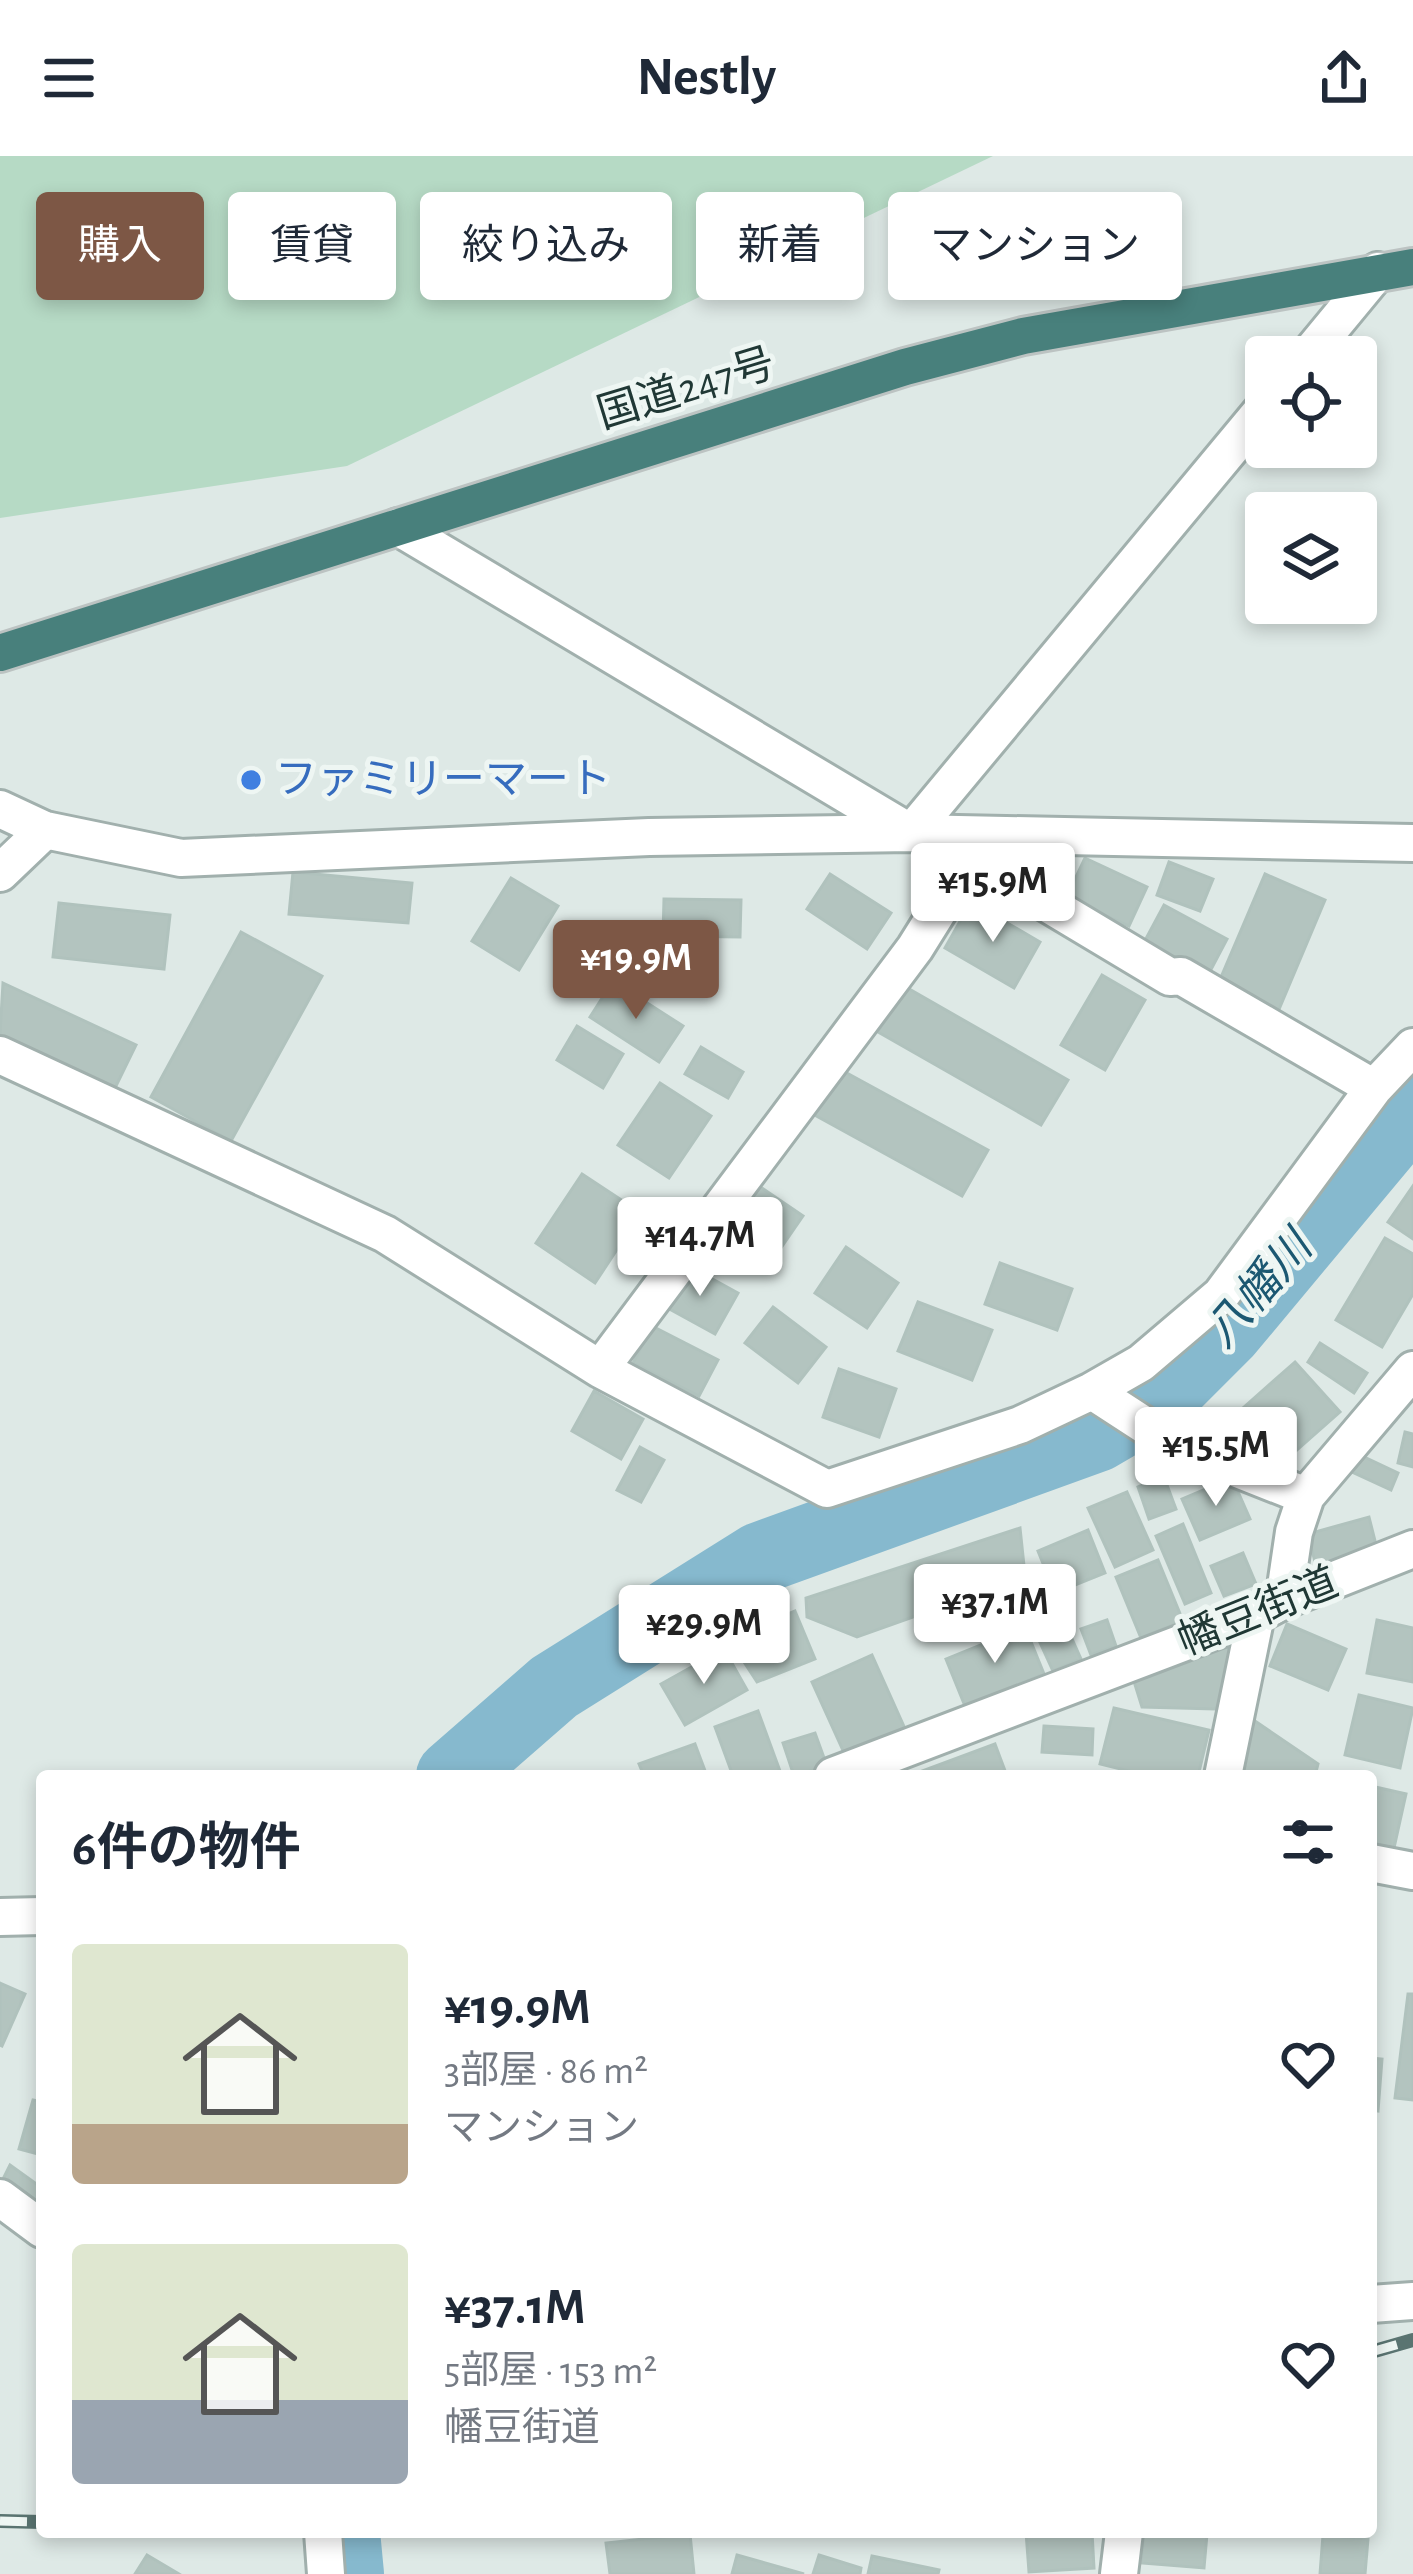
<!DOCTYPE html>
<html lang="ja">
<meta charset="utf-8">
<style>
body{margin:0;font-family:"Alegreya Sans","Noto Sans JP",sans-serif;background:#f2f2f3;color:#1f2937;height:100vh;display:flex;flex-direction:column;font-size:45px;white-space:nowrap}
*{box-sizing:border-box;margin:0}
p{font-size:39px;color:#747a83}
.icon{flex:none;width:66px;height:66px;fill:none;stroke:currentColor;stroke-width:2;stroke-linecap:round;stroke-linejoin:round}
.map{position:relative;flex:1;overflow:hidden}
.drawer{position:absolute;left:36px;top:1614px;width:1341px;height:768px;display:flex;flex-direction:column;background:#fff;border-radius:12px;box-shadow:0 6px 18px #0003}
.drawer>*{flex:none}
.top-card{position:absolute;left:36px;top:36px;width:1341px;height:108px;display:flex;gap:24px}
.tools{position:absolute;left:1245px;top:180px;display:grid;gap:24px}
.tools a{display:grid;place-items:center;width:132px;height:132px;border-radius:12px;background:#fff;box-shadow:0 6px 18px #0003;font-size:60px}
.price{position:absolute;translate:-50% -102px;padding:0 27px;border-radius:12px;background:#fff;color:#222;font-size:39px;line-height:78px;filter:drop-shadow(0 3px 6px #0008)}
.price::after{content:'';position:absolute;left:50%;top:72px;width:36px;height:27px;margin-left:-18px;background:inherit;clip-path:polygon(0 0,100% 0,50% 100%)}
.price.active{background:#7d5745;color:#fff}
ul{padding:0;list-style:none}
li{display:flex;align-items:center;gap:36px;height:300px;padding:0 36px}
li span{display:grid;place-items:center;flex:none;width:336px;height:240px;border-radius:12px;color:#555}
li>.icon{margin-inline-start:auto}
span .icon{width:144px;height:144px;fill:#fffc;stroke-width:1}
li b{font-size:51px}
h2{display:flex;justify-content:space-between;align-items:center;height:144px;padding:0 36px;font-size:51px}
.pill{padding:0 42px;border-radius:12px;background:#fff;box-shadow:0 6px 18px #0003;font-size:42px;line-height:108px}
.pill.active{background:#7d5745;color:#fff}
header{display:flex;justify-content:space-between;align-items:center;height:156px;padding:0 36px;background:#fff;font-size:54px;font-weight:700}
.map>svg:first-child{display:block}
</style>
<header><svg class="icon" aria-label="menu" viewBox="0 0 24 24"><path d="M4 6h16M4 12h16M4 18h16"/></svg>Nestly<svg class="icon" aria-label="share" viewBox="0 0 24 24"><path d="M12 15V3M7 8l5-5 5 5M5 13v7h14v-7"/></svg></header>
<div class="map">
<svg width="1413" height="2418" viewBox="0 0 1413 2418">
<rect width="100%" height="100%" fill="#dee9e6"/>
<path fill="#b6dac5" d="M0,0H993L347,310L0,362Z"/>
<g fill="none" stroke-linecap="round" stroke-linejoin="round">
<path stroke="#86b9ce" stroke-width="72" d="M452,1620L554,1531L760,1402L1097,1280L1157,1245L1227,1175L1413,952
M344,2376L348,2418"/>
</g>
<path fill="#b3c4bf" stroke="#b0c2bd" stroke-width="3" d="M1085,702L1147,731L1129,770L1066,742Z
M1169,706L1213,723L1200,755L1157,739Z
M293,716L412,727L408,767L289,758Z
M830,718L891,757L867,793L807,753Z
M1265,718L1325,744L1277,858L1216,833Z
M511,722L558,750L519,814L472,785Z
M664,743L741,744L740,781L663,780Z
M971,746L1040,786L1014,832L945,792Z
M59,747L170,759L164,813L53,801Z
M1164,749L1227,783L1206,823L1142,790Z
M241,776L322,820L231,985L151,941Z
M1102,819L1145,844L1105,914L1061,889Z
M613,825L683,870L659,906L590,861Z
M3,827L136,889L115,932L0,878Z
M904,830L1068,924L1041,969L878,876Z
M577,870L623,898L603,932L557,904Z
M701,891L743,916L728,942L685,918Z
M834,910L988,994L962,1040L809,956Z
M660,927L711,960L669,1022L618,989Z
M582,1018L641,1057L595,1127L536,1087Z
M753,1026L803,1060L774,1102L724,1069Z
M1413,1030V1083L1388,1066Z
M1385,1082L1413,1098V1138L1382,1191L1336,1164Z
M846,1091L898,1127L867,1172L815,1137Z
M1000,1107L1072,1133L1057,1174L985,1148Z
M685,1108L738,1137L715,1178L662,1149Z
M918,1146L992,1174L972,1224L898,1195Z
M773,1151L826,1191L798,1227L745,1187Z
M652,1170L718,1204L699,1240L633,1207Z
M1320,1187L1367,1217L1354,1237L1308,1206Z
M1295,1206L1340,1256L1280,1309L1235,1259Z
M839,1213L896,1233L879,1281L823,1261Z
M594,1235L643,1263L621,1303L572,1275Z
M1405,1276L1413,1278V1311L1398,1307Z
M640,1291L664,1304L641,1346L617,1334Z
M1360,1299L1398,1317L1391,1334L1352,1316Z
M1164,1321L1176,1353L1149,1363L1138,1331Z
M1232,1322L1250,1363L1200,1384L1182,1343Z
M1127,1336L1153,1394L1115,1411L1088,1352Z
M1369,1361L1377,1393L1316,1410L1308,1378Z
M1183,1368L1211,1437L1185,1448L1156,1380Z
M1020,1372L1029,1457L981,1475L933,1480L924,1457L857,1481L807,1461L806,1442Z
M1088,1374L1105,1417L1055,1437L1038,1395Z
M1243,1397L1256,1428L1224,1440L1211,1410Z
M1158,1404L1183,1465L1141,1482L1116,1421Z
M795,1455L815,1503L757,1526L729,1483Z
M1060,1456L1081,1503L1053,1515L1032,1469Z
M1107,1464L1116,1490L1091,1499L1081,1473Z
M1377,1464L1413,1472V1526L1367,1517Z
M1287,1468L1346,1493L1328,1534L1270,1510Z
M1025,1471L1044,1518L965,1550L946,1503Z
M1228,1484L1231,1526L1215,1553L1142,1551L1132,1519Z
M724,1493L747,1534L685,1569L661,1528Z
M872,1499L906,1575L846,1601L812,1526Z
M1359,1539L1413,1552L1400,1612L1345,1599Z
M1114,1552L1209,1574L1198,1620H1149L1100,1608Z
M758,1555L780,1615L765,1620H733L715,1571Z
M1252,1563L1318,1608L1315,1620H1238Z
M1044,1570L1093,1573L1092,1599L1042,1596Z
M815,1577L827,1610L794,1620L783,1587Z
M695,1588L707,1620H644L639,1608Z
M995,1588L1007,1620H909Z
M1371,1630L1406,1638L1392,1701L1371,1696Z
M0,1827L25,1838L2,1890L0,1889Z
M1408,1838H1413V1944L1395,1942Z
M1371,1902L1382,1903L1378,1955L1371,1954Z
M33,1944L42,1946V1999L19,1993Z
M10,2009L42,2032V2058L0,2029Z
M1026,2376H1092L1094,2412L1029,2416Z
M1144,2376L1207,2378L1204,2412L1141,2407Z
M690,2378L694,2418H610L606,2387Z
M1323,2379L1368,2383L1365,2418H1320Z
M147,2399L179,2418H135Z
M737,2399L804,2418H732Z
M819,2399L861,2412L860,2418H813Z
M872,2400L939,2414L938,2418H868Z"/>
<g fill="none" stroke-linecap="round" stroke-linejoin="round">
<g stroke="#a1b0ad" stroke-width="42">
<path id="minor" d="M1307,201L1378,115
M398,371L911,677L1266,250
M973,703L1170,821L1181,820L1374,932
M0,717L45,674
M0,899L385,1078L600,1213L827,1333L1020,1269L1092,1235L1172,1287L1306,1340
M600,1213L915,792L985,680
M1092,1235L1141,1207L1221,1139L1374,932L1413,891
M1284,1444L1294,1376L1306,1340L1413,1214
M833,1620L1256,1459L1284,1444L1413,1393
M1223,1620L1256,1459
M1371,1707L1413,1715
M0,1761L42,1760
M0,2042L42,2073
M1371,2148L1413,2145
M323,2376L326,2418
M1119,2418L1124,2376"/>
</g>
<g stroke="#a1b0ad" stroke-width="42">
<path id="tertiary" d="M0,653L45,674L181,702L649,681L911,677L1413,687"/>
</g>
<g stroke="#bcc3c2" stroke-width="42">
<path id="trunk" d="M0,497L905,211L1023,180L1413,111"/>
</g>
<use href="#minor" stroke="#fff" stroke-width="36"/>
<use href="#tertiary" stroke="#fff" stroke-width="36"/>
<use href="#trunk" stroke="#48807c" stroke-width="36"/>
<g stroke="#5a7471" stroke-width="14">
<path id="rail" d="M1371,2196L1413,2184
M0,2365L42,2366"/>
</g>
<use href="#rail" stroke="#eef6f3" stroke-width="9" stroke-dasharray="27" stroke-linecap="butt"/>
</g>
<circle fill="#3f7fe0" stroke="#eef6f3" stroke-width="4.5" cx="251" cy="624" r="12"/>
<g text-anchor="middle" dominant-baseline="central" stroke-width="10" stroke-linejoin="round" paint-order="stroke">
<g font-size="42" fill="#203835" stroke="#eef6f3">
<text transform="translate(686 233) rotate(-17)">国道247号</text>
<text transform="translate(1258 1456) rotate(-22)">幡豆街道</text>
</g>
<g font-size="42" fill="#366cbe" stroke="#eef6f3" text-anchor="start">
<text x="275" y="624">ファミリーマート</text>
</g>
<g font-size="45" font-style="italic" fill="#1c5872" stroke="#eef6f3">
<text transform="translate(1259 1134) rotate(-49)">八幡川</text>
</g>
</g>
</svg>
<div class="tools">
<a><svg class="icon" aria-label="locate" viewBox="0 0 24 24"><circle cx="12" cy="12" r="6"/><path d="M12 2v4M12 18v4M2 12h4M18 12h4"/></svg></a>
<a><svg class="icon" aria-label="layers" viewBox="0 0 24 24"><path d="M12 4l9 5-9 5-9-5zM3 14l9 5 9-5"/></svg></a>
</div>
<b class="price" style="left:993px;top:789px">¥15.9M</b>
<b class="price active" style="left:636px;top:866px">¥19.9M</b>
<b class="price" style="left:700px;top:1143px">¥14.7M</b>
<b class="price" style="left:1216px;top:1353px">¥15.5M</b>
<b class="price" style="left:995px;top:1510px">¥37.1M</b>
<b class="price" style="left:704px;top:1531px">¥29.9M</b>
<div class="top-card">
<a class="pill active">購入</a>
<a class="pill">賃貸</a>
<a class="pill">絞り込み</a>
<a class="pill">新着</a>
<a class="pill">マンション</a>
</div>
<section class="drawer">
<h2>6件の物件<svg class="icon" aria-label="filters" viewBox="0 0 24 24"><path d="M4 7h16M4 17h16"/><circle cx="9" cy="7" r="2"/><circle cx="15" cy="17" r="2"/></svg></h2>
<ul>
<li><span style="background:linear-gradient(#dfe7d0 75%,#b9a48a 0)"><svg class="icon" aria-label="home" viewBox="0 0 24 24"><path d="M3 11l9-7 9 7M6 9v11h12V9"/></svg></span><div><b>¥19.9M</b><p>3部屋 · 86 m²</p><p>マンション</p></div><svg class="icon" aria-label="heart" viewBox="0 0 24 24"><path d="M12 20l-8-8c-3-5 5-10 8-4 3-6 11-1 8 4z"/></svg></li>
<li><span style="background:linear-gradient(#dfe7d0 65%,#9aa5b1 0)"><svg class="icon" aria-label="home" viewBox="0 0 24 24"><path d="M3 11l9-7 9 7M6 9v11h12V9"/></svg></span><div><b>¥37.1M</b><p>5部屋 · 153 m²</p><p>幡豆街道</p></div><svg class="icon" aria-label="heart" viewBox="0 0 24 24"><path d="M12 20l-8-8c-3-5 5-10 8-4 3-6 11-1 8 4z"/></svg></li>
</ul>
</section>
</div>
